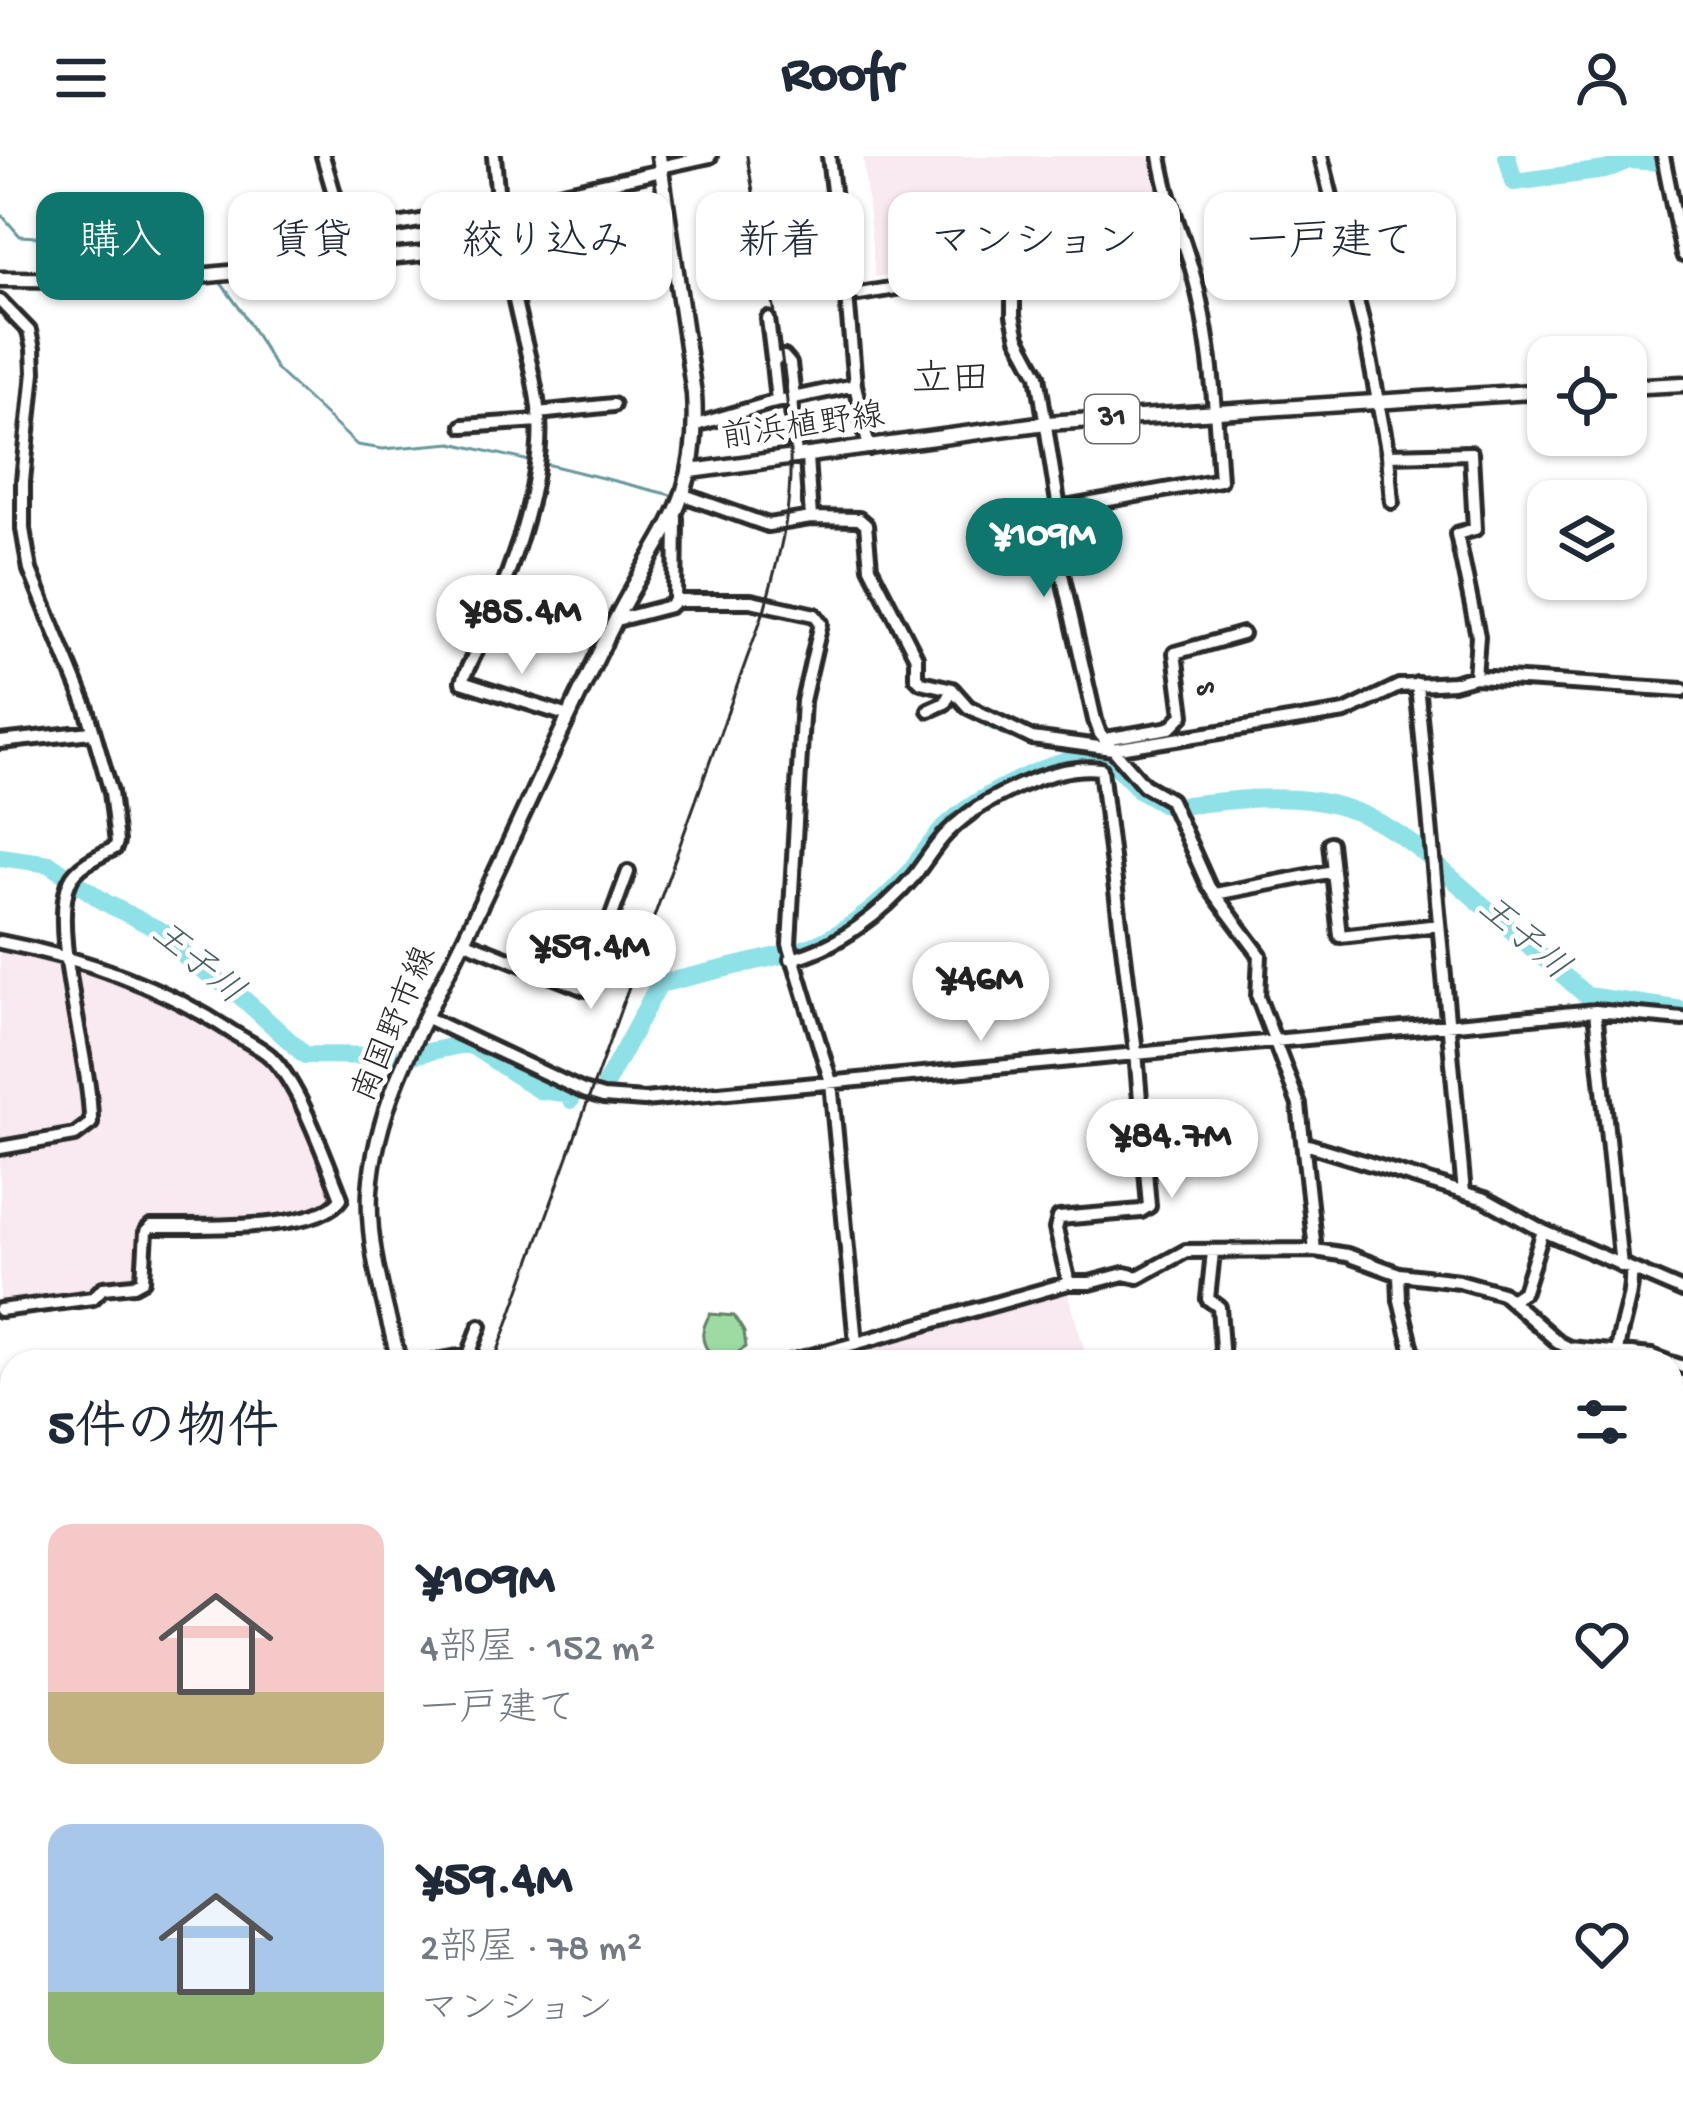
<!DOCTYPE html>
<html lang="ja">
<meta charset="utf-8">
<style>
body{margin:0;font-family:"Gochi Hand","Klee One",sans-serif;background:#f2f2f3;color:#1f2937;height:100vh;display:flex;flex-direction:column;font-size:45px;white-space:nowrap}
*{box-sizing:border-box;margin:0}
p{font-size:39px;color:#747a83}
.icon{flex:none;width:66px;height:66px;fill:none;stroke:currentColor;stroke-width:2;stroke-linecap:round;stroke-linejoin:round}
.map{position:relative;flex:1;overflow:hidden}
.sheet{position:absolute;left:0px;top:1194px;width:1683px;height:771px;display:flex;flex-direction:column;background:#fff;border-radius:36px 36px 0 0;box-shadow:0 3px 9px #0004}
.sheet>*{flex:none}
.guide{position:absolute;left:36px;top:36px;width:1611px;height:108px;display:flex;gap:24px}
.tools{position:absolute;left:1527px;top:180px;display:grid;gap:24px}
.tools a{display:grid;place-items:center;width:120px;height:120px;border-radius:24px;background:#fff;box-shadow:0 3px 9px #0004;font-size:60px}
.price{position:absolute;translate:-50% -102px;padding:0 27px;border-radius:42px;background:#fff;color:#222;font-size:39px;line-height:78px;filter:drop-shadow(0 3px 6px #0008)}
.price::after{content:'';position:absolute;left:50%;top:72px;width:36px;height:27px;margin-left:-18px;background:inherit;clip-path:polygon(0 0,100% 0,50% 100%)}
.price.current{background:#0f766e;color:#fff}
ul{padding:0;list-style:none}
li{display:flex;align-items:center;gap:36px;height:300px;padding:0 48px}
li span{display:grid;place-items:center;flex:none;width:336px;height:240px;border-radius:24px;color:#555}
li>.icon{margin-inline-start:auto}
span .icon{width:144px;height:144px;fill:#fffc;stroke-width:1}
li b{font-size:51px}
h2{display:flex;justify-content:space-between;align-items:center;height:144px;padding:0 48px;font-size:51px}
.tag{padding:0 42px;border-radius:24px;background:#fff;box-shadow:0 3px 9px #0004;font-size:42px;line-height:108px}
.tag.current{background:#0f766e;color:#fff}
header{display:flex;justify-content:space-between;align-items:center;height:156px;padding:0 48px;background:#fff;font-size:54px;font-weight:700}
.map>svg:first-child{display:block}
</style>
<header><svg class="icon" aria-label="menu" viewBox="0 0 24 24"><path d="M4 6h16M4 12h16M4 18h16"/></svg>Roofr<svg class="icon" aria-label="person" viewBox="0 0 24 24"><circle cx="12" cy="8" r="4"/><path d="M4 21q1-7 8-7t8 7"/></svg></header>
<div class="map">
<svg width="1683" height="1964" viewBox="0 0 1683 1964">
<rect width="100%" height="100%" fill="#fff"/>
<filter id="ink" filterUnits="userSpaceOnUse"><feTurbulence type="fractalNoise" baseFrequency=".00833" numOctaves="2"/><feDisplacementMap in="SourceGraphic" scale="24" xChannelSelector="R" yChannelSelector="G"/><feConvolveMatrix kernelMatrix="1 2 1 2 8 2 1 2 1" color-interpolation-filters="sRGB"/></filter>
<g filter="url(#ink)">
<path fill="#f9e9f1" d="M863,0H1156L1167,81L875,121Z
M0,794L76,810L141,833L269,904L307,974L332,1043L296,1060L142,1070L137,1121L132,1125L101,1127L92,1139L0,1150Z
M1063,1133L1068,1137L1088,1206H808Z"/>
<path fill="#9edba3" stroke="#648367" stroke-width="3" d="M710,1158L734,1160L744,1176L746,1191L734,1199H712C699,1186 701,1173 710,1158Z
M1683,1817V1964H1618L1617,1953H1671V1818Z
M1227,1953H1408L1409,1964H1210Z
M1425,1953H1584L1585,1964H1426Z"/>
<path fill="#8fe1e8" stroke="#67989c" stroke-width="3" d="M1683,1533V1740L1671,1744V1536Z
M35,1953L122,1964H0V1954Z
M360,1953H1072L1054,1964H302L325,1963Z"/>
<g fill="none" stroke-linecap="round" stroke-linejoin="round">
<path stroke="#67989c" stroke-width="3" d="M0,57L20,80C79,85 159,74 208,113
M218,123L243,157L276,213L357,289L383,293L452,287L534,306
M542,307L675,340
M844,368L862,374
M767,373L793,370
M953,544C983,576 1036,596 1080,593
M1671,1331L1683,1328
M1671,1337L1683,1376
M1671,1438L1683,1434
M0,1557L12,1555
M0,1849L12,1845"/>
<path stroke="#8fe1e8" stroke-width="18" d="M1507,0L1514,26L1605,14L1629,4L1660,6
M1176,650C1281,639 1345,628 1431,703
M0,701L50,708L106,747L171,780L189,805L237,837L305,899L392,900
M1439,711L1587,840L1683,854
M793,796C834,787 880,751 907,719C921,702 932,683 948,668C973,645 1006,629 1036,616C1058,607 1085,598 1109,602L1140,634L1166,649
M413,899L465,888L474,891L539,934L571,938V944
M606,927L659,828L786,798"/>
<g stroke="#2b2b2b" stroke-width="20">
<path id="minor" d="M323,0L345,75L342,106
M494,0L502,88
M829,0L842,114L859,138L1181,86
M1321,0L1366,181L1388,299L1471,297L1475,373L1457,378L1478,480L1475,521
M1663,0L1683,99
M660,11L710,0
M345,78L501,51L661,15
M508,88C509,148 534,202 539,261C544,330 509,421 481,484C475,499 467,511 462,526L569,560
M1013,114V160L1018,182L1038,219L1059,353L1060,409L1095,564L1100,578L1144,629L1170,644L1209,731L1260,799L1258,841L1299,949L1315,1094
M846,128L855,229L869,292
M0,145L29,175L33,193L34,216L23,325V373L30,414L87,553L111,636L117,686L115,692C101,699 77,709 70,725C48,772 92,908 91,967L75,979L0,992
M768,163L773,203
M791,242L796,302
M777,245L773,207L776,202L784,201L790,208L794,241
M538,257L613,249
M696,269L770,247L855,229
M463,270L539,265
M1388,299L1392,346
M807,301L811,362L859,363L866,369L870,411L916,501V521L921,526L952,533L968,551L1032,582L1113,593L1345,556L1399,530L1453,527L1475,521L1683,534
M684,339L768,369L811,362
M1059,353L1220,324C1215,251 1211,170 1188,100C1177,66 1166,36 1160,0
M675,445H751L815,459L821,467L803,545L789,788L831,926L856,1187
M616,464L670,450L675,445L676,362
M1417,528L1464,1037
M929,554L945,547L952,533
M1105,583L1170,572L1183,559L1175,497L1242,478
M0,586L91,576
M1330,687L1340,780L1439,769
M1215,738L1333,715
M463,785L585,833L628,716
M0,786C83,802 161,829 232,876C244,884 260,891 271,901C299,928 326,1004 341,1042C319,1077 192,1070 151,1071L146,1076L143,1124L134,1129L103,1132L93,1142L0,1154
M791,803C836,792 883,757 914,720C925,706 935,689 948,676C981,643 1054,607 1101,613L1136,896L1149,1050L1141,1055L1059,1062L1056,1073L1069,1127
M1595,855L1621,1110
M425,861L583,935L603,941L644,944L1595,855L1683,863
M1305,988L1485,1043L1543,1075L1683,1135
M1213,1096L1208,1143L1219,1151L1223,1206
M1399,1118L1400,1144L1415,1206
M1512,1143L1524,1135L1543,1075
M1617,1199C1619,1168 1633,1145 1631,1114
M431,1206L469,1199L480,1170
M790,1206L1069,1127H1090L1124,1118L1138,1121L1186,1095L1315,1094L1347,1099L1399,1118L1459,1125L1502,1137L1559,1187L1569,1192L1652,1200L1668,1206
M1671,1207L1683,1211
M1671,1323L1683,1320
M0,1361H12
M0,1540L12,1537
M0,1767L12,1762
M1671,1809L1683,1808
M0,1891L12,1886
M1415,1953L1416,1964"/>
</g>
<g stroke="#2b2b2b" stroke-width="21">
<path id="major" d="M0,123L158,124L669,73
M1626,231L1683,228
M691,315L1046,267L1548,235
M399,1206C386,1150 367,1093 370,1035C376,944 427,860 466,779C516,675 563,569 615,465C660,376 701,347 694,238L659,0
M1671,1472L1683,1469
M614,1953L616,1964"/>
</g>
<use href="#minor" stroke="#fff" stroke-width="10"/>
<use href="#major" stroke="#fff" stroke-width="12"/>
<path stroke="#2b2b2b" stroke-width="3" d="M494,1206L764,455C774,417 786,378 789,338C797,237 763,102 747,0
M506,1953L508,1964"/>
</g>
</g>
<g text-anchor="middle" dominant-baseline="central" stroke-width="9" stroke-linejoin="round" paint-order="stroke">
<rect fill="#fff" stroke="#6b6b6b" stroke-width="3" x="1085" y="239" width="54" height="48" rx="9"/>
<g font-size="30" font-weight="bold" fill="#2b2b2b">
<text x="1112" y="263">31</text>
</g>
<g font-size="33" fill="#2b2b2b" stroke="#fff">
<text transform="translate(803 273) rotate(-8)">前浜植野線</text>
<text transform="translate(1206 532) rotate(82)">s</text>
<text transform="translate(397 869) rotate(-67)">南国野市線</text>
</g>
<g font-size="36" font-style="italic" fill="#496264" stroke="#fff">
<text transform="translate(1522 784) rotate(41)">王子川</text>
<text transform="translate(196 809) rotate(40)">王子川</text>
</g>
<g font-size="39" fill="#2b2b2b" stroke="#fff">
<text x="951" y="227">立田</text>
</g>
</g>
</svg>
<div class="tools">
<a><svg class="icon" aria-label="locate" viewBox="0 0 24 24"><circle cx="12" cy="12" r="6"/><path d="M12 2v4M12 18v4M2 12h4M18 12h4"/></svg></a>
<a><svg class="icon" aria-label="layers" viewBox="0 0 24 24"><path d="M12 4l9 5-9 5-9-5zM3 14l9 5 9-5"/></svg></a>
</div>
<b class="price current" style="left:1044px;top:444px">¥109M</b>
<b class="price" style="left:522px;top:521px">¥85.4M</b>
<b class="price" style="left:591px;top:856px">¥59.4M</b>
<b class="price" style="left:981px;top:888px">¥46M</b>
<b class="price" style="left:1172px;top:1045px">¥84.7M</b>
<div class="guide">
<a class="tag current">購入</a>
<a class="tag">賃貸</a>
<a class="tag">絞り込み</a>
<a class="tag">新着</a>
<a class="tag">マンション</a>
<a class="tag">一戸建て</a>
</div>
<section class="sheet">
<h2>5件の物件<svg class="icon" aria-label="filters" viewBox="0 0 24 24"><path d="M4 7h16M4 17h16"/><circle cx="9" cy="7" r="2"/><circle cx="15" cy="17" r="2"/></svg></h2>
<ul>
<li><span style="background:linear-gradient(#f6c9c9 70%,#c2b280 0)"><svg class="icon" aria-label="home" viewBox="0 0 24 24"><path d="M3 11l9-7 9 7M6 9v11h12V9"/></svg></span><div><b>¥109M</b><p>4部屋 · 152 m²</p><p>一戸建て</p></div><svg class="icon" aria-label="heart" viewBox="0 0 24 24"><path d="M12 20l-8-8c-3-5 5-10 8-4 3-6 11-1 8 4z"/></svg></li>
<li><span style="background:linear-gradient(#a9c7e8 70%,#8fb573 0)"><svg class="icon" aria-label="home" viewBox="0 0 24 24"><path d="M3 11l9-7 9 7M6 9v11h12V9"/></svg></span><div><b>¥59.4M</b><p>2部屋 · 78 m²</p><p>マンション</p></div><svg class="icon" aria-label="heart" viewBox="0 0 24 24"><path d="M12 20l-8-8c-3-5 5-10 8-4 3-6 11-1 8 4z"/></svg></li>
</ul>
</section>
</div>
